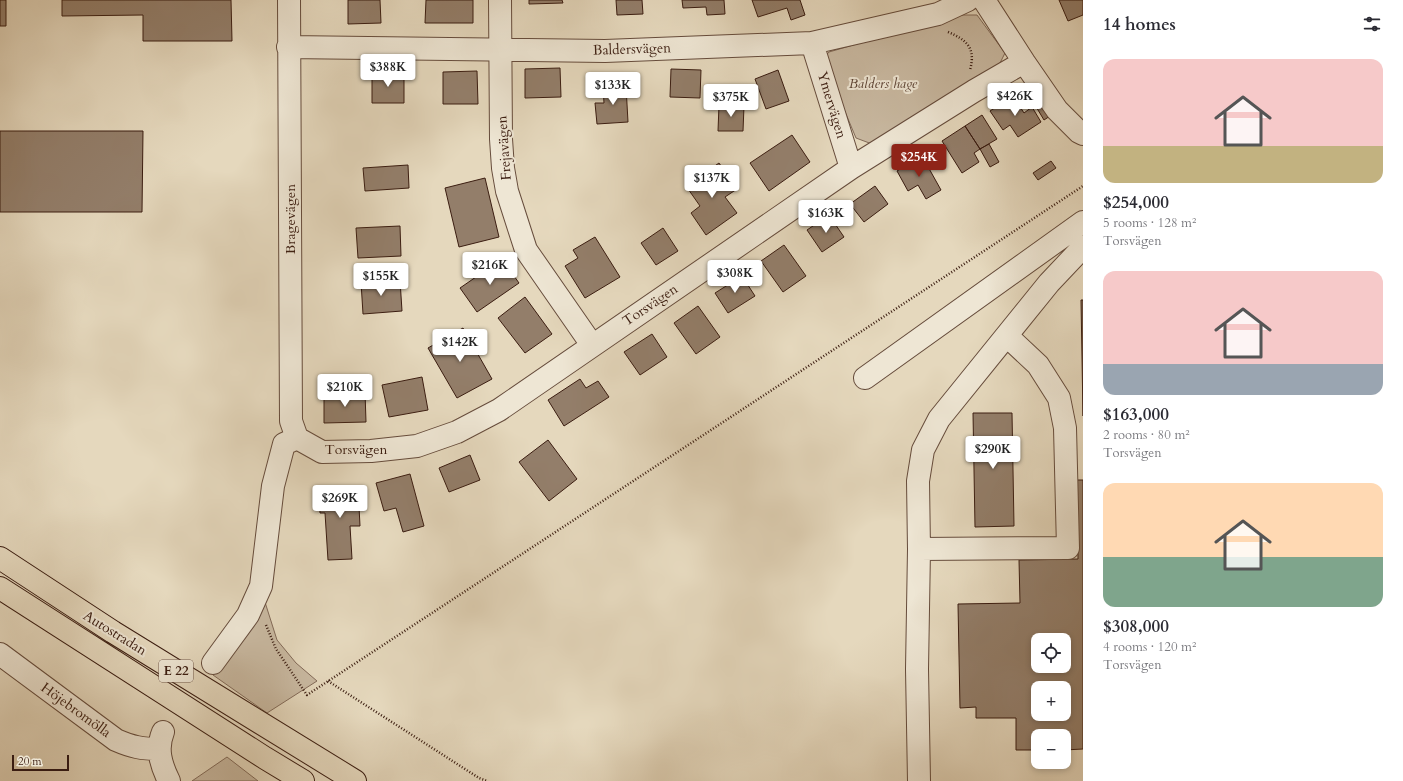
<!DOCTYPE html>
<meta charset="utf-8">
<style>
body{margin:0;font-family:Cardo,serif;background:#f2f2f3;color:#2b2b33;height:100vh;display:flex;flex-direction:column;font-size:15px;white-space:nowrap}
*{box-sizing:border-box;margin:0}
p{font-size:13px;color:#7c7c81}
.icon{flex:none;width:22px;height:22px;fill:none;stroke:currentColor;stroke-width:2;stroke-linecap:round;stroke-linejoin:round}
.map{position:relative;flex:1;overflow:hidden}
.drawer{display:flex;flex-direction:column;background:#fff;width:320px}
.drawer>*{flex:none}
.controls{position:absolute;left:1031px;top:633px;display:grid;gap:8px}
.controls a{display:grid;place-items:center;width:40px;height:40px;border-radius:8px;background:#fff;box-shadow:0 2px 6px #0003;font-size:20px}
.scale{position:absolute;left:12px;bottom:10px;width:57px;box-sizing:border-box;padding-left:4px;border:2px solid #3b1d11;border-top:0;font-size:11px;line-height:14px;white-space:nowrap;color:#3b1d11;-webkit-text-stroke:3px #eee6d4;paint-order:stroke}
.price{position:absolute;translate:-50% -34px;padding:0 9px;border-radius:4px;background:#fff;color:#222;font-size:13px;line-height:26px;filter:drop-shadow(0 1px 2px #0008)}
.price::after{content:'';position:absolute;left:50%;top:24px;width:12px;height:9px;margin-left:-6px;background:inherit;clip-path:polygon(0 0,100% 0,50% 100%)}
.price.selected{background:#8f2418;color:#fff}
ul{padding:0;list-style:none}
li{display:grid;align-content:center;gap:8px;height:212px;padding:0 20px}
li span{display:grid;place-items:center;height:124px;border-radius:12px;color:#555}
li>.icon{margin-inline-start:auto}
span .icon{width:72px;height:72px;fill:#fffc;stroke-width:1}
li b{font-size:17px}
h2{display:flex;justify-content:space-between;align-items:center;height:48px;padding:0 20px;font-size:17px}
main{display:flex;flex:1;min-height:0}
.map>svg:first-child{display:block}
</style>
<main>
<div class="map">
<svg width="1083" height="781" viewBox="0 0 1083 781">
<rect width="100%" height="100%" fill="#e5d8bd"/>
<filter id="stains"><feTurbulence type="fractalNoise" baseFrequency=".005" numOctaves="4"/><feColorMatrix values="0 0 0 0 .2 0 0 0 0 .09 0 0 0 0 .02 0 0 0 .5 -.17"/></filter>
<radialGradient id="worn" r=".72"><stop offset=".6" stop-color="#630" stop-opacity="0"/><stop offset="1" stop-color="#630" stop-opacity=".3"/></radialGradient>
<path fill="#c8b8a0" stroke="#826a58" d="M957,15H977L1005,53L999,65L872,144L856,138L823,59L829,52Z
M264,599L277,640L296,663L317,681L267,713L213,675L249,623Z
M227,757L258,781H192Z"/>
<path fill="#937e6a" stroke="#3b1d11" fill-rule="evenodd" d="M0,0H6V26H0Z
M62,0H231L232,41H143V15L62,16Z
M348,0H380L381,23L348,24Z
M426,0H473V23H425Z
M529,0H562L563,3L529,4Z
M616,0H642L643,14L617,15Z
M682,0H724L725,14L707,15L706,7L683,8Z
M752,0H800L805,15L791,20L787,8L758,17Z
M1059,0H1083V15L1068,21Z
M560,68L561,97L525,98V69Z
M671,69L701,70L700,98L670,97Z
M778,70L789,101L766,109L755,79Z
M477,71L478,104H443V72Z
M372,72H404V103H372Z
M626,86L628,122L597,124L595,103H604L603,87Z
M1013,96L1024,113L1032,107L1041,122L1018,137L1010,125L1003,130L990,111Z
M1041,102L1050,116L1044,120L1035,105Z
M719,105L744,106L743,131H718Z
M982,115L997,139L980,149L965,126Z
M965,126L980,149L974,153L979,162L962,173L942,141Z
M0,131H143L142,212H0Z
M792,135L810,162L769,191L750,163Z
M989,144L999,162L990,167L980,149Z
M922,156L941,190L926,199L918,185L908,191L897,171Z
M1051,161L1056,168L1038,180L1033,173Z
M719,163L737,189L725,197L737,213L706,235L691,213L700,206L686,186Z
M408,165L409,188L365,191L363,168Z
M485,178L499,237L459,247L445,188Z
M875,186L888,204L864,222L850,204Z
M829,215L844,237L822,252L807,230Z
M400,226L401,256L358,258L356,228Z
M663,228L678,251L656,265L641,243Z
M595,237L620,277L585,298L565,266L578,258L573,250Z
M784,245L806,276L783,292L761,261Z
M502,259L519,283L477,312L460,288Z
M742,276L755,296L728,313L715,293Z
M400,280L402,311L363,314L361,282Z
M525,297L552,334L525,353L498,318Z
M1081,300H1083V416Z
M698,306L720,337L696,354L674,323Z
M463,328L492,379L457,398L428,348Z
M652,334L667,357L640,375L624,352Z
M422,377L428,410L389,417L382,385Z
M580,379L586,388L598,381L609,397L564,426L548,400Z
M365,392L366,422L324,423V393Z
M973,413H1012L1014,526L975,527Z
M548,440L577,479L549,501L519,462Z
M470,455L480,480L449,492L439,468Z
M410,474L424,526L403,532L396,508L384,511L376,483Z
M1077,480H1083V749L1064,750V736H1038V750H1016V718H976V707L960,708L958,604L1020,603L1019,560L1078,559ZM1038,640H1064V666H1038ZM1038,688H1064V714H1038Z
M358,487L360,526H350L352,559L328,560L325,513H320L319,488Z"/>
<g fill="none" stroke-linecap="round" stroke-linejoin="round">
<g stroke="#664c3c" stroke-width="24">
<path id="minor" d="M289,0L291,421L297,438
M500,0L501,139L503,168L507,191L526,250L592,345
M984,0L1024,62L1057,110L1079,132L1083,134
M812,43L851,168
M288,47L605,51L812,43L938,14L968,0
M865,378L1083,222
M297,438L322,452L371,451L417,446L457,432L499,410L851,168L974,91L1024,62
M919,549L1068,548L1065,428L1059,398L1038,365L1007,336
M0,654L116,740C132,747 142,749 159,749
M213,663L248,615L261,586L273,486L284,444L297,438
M163,732C156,749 161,765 169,781
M919,781L917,669L919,549L918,481L923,450L939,419L1049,283L1083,247"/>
</g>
<g stroke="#3b1d11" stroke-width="24">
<path id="highway" d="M0,558L113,632L355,781
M0,588L265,758L303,781"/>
</g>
<path stroke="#3b1d11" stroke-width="2.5" stroke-dasharray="1 2" stroke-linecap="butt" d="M948,32C967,40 976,48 970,70
M266,625L276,649L307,695L1083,186
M328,681L479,778L487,781"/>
<use href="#minor" stroke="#eee6d4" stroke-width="22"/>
<use href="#highway" stroke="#e5d8bd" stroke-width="22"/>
</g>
<g text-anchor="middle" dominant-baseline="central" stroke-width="4" stroke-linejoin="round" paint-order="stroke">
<rect fill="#eee6d4" stroke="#71594c" stroke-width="1" x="159" y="660" width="34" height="22" rx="3"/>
<g font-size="13" font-weight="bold" fill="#3b1d11">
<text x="176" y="671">E 22</text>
</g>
<g font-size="14" fill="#3b1d11" stroke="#eee6d4">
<text transform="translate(632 49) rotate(-2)">Baldersvägen</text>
<text transform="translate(832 105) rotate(73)">Ymervägen</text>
<text transform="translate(504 148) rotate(-94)">Frejavägen</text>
<text transform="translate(290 219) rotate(-90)">Bragevägen</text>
<text transform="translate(650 305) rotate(-34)">Torsvägen</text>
<text x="356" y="449">Torsvägen</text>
<text transform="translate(115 633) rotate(32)">Autostradan</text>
<text transform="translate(76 710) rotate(36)">Höjebromölla</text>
</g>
<g font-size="14" font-style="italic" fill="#5e4435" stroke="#eee6d4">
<text x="883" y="83">Balders hage</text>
</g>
</g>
<rect width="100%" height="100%" filter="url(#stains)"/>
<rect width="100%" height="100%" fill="url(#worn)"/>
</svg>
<div class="controls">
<a><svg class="icon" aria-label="locate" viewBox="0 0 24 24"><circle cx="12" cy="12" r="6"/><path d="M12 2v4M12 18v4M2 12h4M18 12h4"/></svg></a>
<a>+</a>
<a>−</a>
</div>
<div class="scale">20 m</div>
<b class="price" style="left:388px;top:88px">$388K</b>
<b class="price" style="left:613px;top:106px">$133K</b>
<b class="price" style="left:1015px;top:117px">$426K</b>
<b class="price" style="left:731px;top:118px">$375K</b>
<b class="price selected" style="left:919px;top:178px">$254K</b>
<b class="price" style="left:712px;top:199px">$137K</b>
<b class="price" style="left:826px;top:234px">$163K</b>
<b class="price" style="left:490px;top:286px">$216K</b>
<b class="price" style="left:735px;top:294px">$308K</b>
<b class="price" style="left:381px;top:297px">$155K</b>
<b class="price" style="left:460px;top:363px">$142K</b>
<b class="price" style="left:345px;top:408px">$210K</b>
<b class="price" style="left:993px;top:470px">$290K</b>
<b class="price" style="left:340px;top:519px">$269K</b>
</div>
<section class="drawer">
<h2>14 homes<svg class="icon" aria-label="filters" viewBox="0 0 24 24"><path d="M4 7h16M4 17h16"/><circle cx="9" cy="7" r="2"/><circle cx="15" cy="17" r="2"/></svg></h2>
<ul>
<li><span style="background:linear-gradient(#f6c9c9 70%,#c2b280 0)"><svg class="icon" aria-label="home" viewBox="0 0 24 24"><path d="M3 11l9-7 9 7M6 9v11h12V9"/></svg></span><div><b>$254,000</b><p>5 rooms · 128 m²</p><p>Torsvägen</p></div></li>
<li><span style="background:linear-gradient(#f6c9c9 75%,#9aa5b1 0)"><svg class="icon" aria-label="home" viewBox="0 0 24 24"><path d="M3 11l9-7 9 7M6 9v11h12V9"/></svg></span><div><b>$163,000</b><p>2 rooms · 80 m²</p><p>Torsvägen</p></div></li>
<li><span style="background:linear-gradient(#ffd9b3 60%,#7fa58c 0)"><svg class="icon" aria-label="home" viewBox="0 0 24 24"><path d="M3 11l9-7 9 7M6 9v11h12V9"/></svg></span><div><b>$308,000</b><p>4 rooms · 120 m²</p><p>Torsvägen</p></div></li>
</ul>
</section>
</main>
